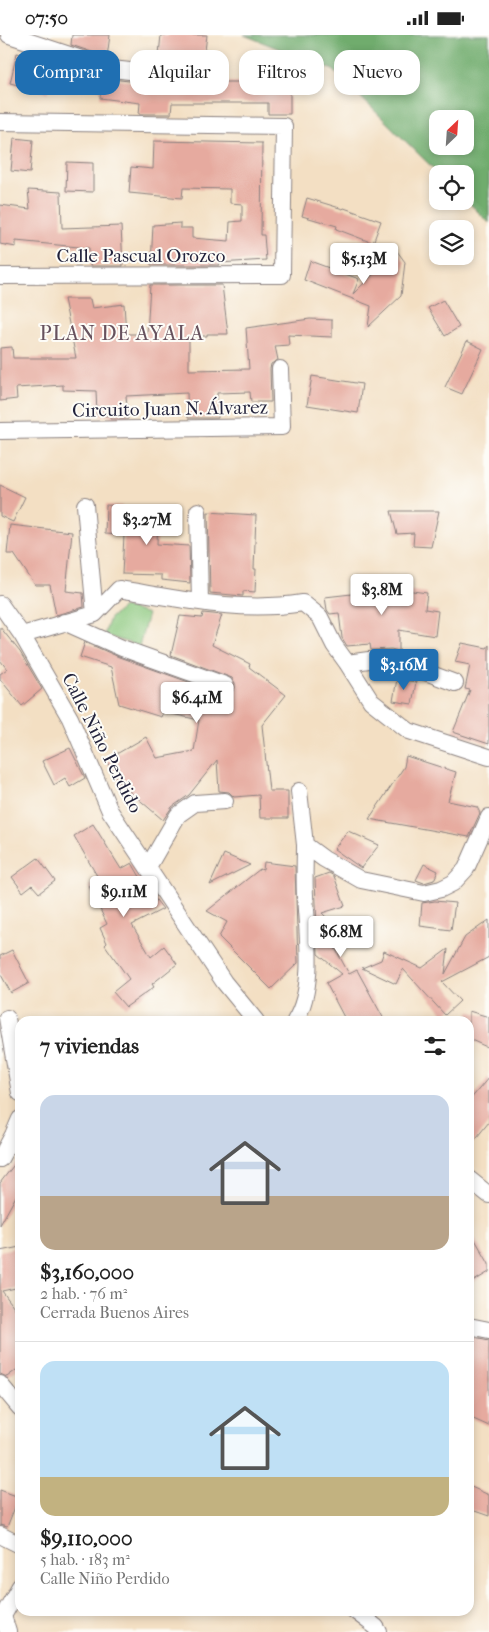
<!DOCTYPE html>
<html lang="es">
<meta charset="utf-8">
<style>
body{margin:0;font-family:"IM FELL French Canon",serif;background:#f6f6f6;color:#222;height:100vh;display:flex;flex-direction:column;font-size:19px;white-space:nowrap}
*{box-sizing:border-box;margin:0}
p{font-size:16px;color:#767676}
.icon{flex:none;width:28px;height:28px;fill:none;stroke:currentColor;stroke-width:2;stroke-linecap:round;stroke-linejoin:round}
.map{position:relative;flex:1;overflow:hidden}
.details{position:absolute;left:15px;top:981px;width:459px;height:600px;display:flex;flex-direction:column;background:#fff;border-radius:15px;box-shadow:0 2px 8px #0003}
.details>*{flex:none}
.banner{position:absolute;left:15px;top:15px;width:460px;height:45px;display:flex;gap:10px}
.needle{width:32px;rotate:25deg}
.buttons{position:absolute;left:429px;top:75px;display:grid;gap:10px}
.buttons a{display:grid;place-items:center;width:45px;height:45px;border-radius:10px;background:#fff;box-shadow:0 2px 8px #0003;font-size:25px}
.price{position:absolute;translate:-50% -42px;padding:0 11px;border-radius:5px;background:#fff;color:#222;font-size:16px;line-height:32px;filter:drop-shadow(0 1px 2px #0008)}
.price::after{content:'';position:absolute;left:50%;top:30px;width:15px;height:11px;margin-left:-8px;background:inherit;clip-path:polygon(0 0,100% 0,50% 100%)}
.price.on{background:#1f6fb2;color:#fff}
ul{padding:0;list-style:none}
li{display:grid;align-content:center;gap:10px;height:265px;padding:0 25px}
li+li{border-top:1px solid #e0e0e0}
li span{display:grid;place-items:center;height:155px;border-radius:15px;color:#555}
li>.icon{margin-inline-start:auto}
span .icon{width:90px;height:90px;fill:#fffc;stroke-width:1}
li b{font-size:21px}
h2{display:flex;justify-content:space-between;align-items:center;height:60px;padding:0 25px;font-size:21px}
.chip{padding:0 18px;border-radius:15px;background:#fff;box-shadow:0 2px 8px #0003;font-size:18px;line-height:45px}
.chip.on{background:#1f6fb2;color:#fff}
.status{display:flex;justify-content:space-between;align-items:center;height:35px;padding:0 25px;background:#fff;direction:ltr}
.status svg{height:14px;fill:currentColor}
.map>svg:first-child{display:block}
</style>
<div class="status"><b>07:50</b><svg viewBox="0 0 49 12"><path d="M0 12V9h3v3zM5 12V6h3v6zM10 12V3h3v9zM15 12V0h3v12zM26 1h20v11H26zM47 4h2v5h-2z"/></svg></div>
<div class="map">
<svg width="489" height="1597" viewBox="0 0 489 1597">
<rect width="100%" height="100%" fill="#fdfcf7"/>
<filter id="ink" filterUnits="userSpaceOnUse"><feTurbulence type="fractalNoise" baseFrequency=".02" numOctaves="2"/><feDisplacementMap in="SourceGraphic" scale="10" xChannelSelector="R" yChannelSelector="G"/><feConvolveMatrix kernelMatrix="1 2 1 2 8 2 1 2 1" color-interpolation-filters="sRGB"/></filter>
<filter id="wash" filterUnits="userSpaceOnUse"><feTurbulence type="fractalNoise" baseFrequency=".0096" numOctaves="4" result="noise"/><feDisplacementMap in="SourceGraphic" scale="20" xChannelSelector="R" yChannelSelector="G"/><feGaussianBlur stdDeviation="1.12" result="paint"/><feColorMatrix in="noise" values="0 0 0 0 0 0 0 0 0 0 0 0 0 0 0 0 0 1.4 0 .05"/><feComposite in="paint" operator="in"/></filter>
<g filter="url(#wash)">
<rect width="100%" height="100%" fill="#f3dfc3"/>
<path fill="#8bc87e" stroke="#56755c" d="M124,572L148,579L139,611L104,600L110,583Z"/>
<path fill="#70ac6d" stroke="#496754" fill-rule="evenodd" d="M244,0H489V188L465,164V139H439L333,35ZM438,84H465V111H438Z"/>
<g id="blocks">
<path fill="#e6aa9f" d="M72,0H110L107,22L71,10Z
M161,0H207L201,47H290V79H268V68H172L171,79H139L140,68L100,63L101,55L51,44L48,58L10,48L17,18L38,23L39,20L111,44L182,52L187,51L193,44L192,38L189,34L184,32L158,29Z
M14,103L33,105L30,138L11,136Z
M154,106L262,108L261,200H264L266,225L219,228V230H151L153,190L180,188V193H192V203L229,206L230,187L242,186V169L230,168V154L183,153L182,163L129,158L131,132L153,134Z
M67,127L93,128V157L66,156Z
M28,155L61,157L62,193L121,191L123,231H90L89,213L16,206V212L0,209V170L30,174Z
M307,163L343,174L344,173L381,186L373,208L336,194L337,191L302,181Z
M397,216L405,227L401,261L368,292L371,271L304,245L310,226L359,244L353,259Z
M150,250H222L228,299H207V301H189V335L249,334L246,293L310,284L332,285V302L288,300L289,310L275,311L278,325L271,329L270,334L271,367H251L250,357L217,358L218,383H188L187,358L126,361L128,384H110V381L97,380L96,356L63,355V350L16,353L17,364L0,366V313L12,312L13,323H76L64,264H90L92,273L124,269L126,299H147Z
M443,265L459,292L445,301L428,273Z
M467,306L483,314L462,359L445,352Z
M312,341L362,349L358,378L307,370Z
M0,450L25,462L13,487L0,481Z
M106,470L122,471V477L158,478L157,509L189,511L190,548L161,545V540L122,539L124,500L105,499Z
M391,476H439L431,512L413,511L414,498L397,499Z
M208,477L256,480L254,534H256L255,557L243,556V561L210,558Z
M10,490L72,497L66,556L83,558L84,572L56,580L50,550H35L14,519H7Z
M369,551H397L398,554L427,558L425,574L438,576L435,601L399,595V616L391,614L371,615L370,609L347,611L342,603L339,578L330,579L327,575L325,562L369,557Z
M203,578L222,580L212,610L250,629L249,632L286,660L262,690L269,756H288V783H260L259,760L234,762L229,757L219,756L217,725L189,760L172,772L163,785L128,755L124,757L106,725L146,702L157,723L194,716L199,685L163,677L161,682L119,669L111,632L80,622L85,607L119,622L222,659L227,660L232,657L235,653V648L232,643L171,620L180,581L202,583Z
M0,592L20,617L42,654L22,671L0,644V639L7,634L0,625Z
M462,608L487,613L489,610V709L453,697L470,655L465,654L470,630L455,627Z
M397,644L416,647L412,669L393,666Z
M70,713L85,743L70,752L65,743L54,750L42,726Z
M406,721L456,737L448,766L477,772L480,778L469,802L369,784L404,732Z
M93,789L121,834L132,828L146,852L163,874L132,890L151,922L164,911L177,929L152,949L154,952L126,972L113,957L129,944L105,910L107,908L100,893L107,889L89,851L100,846L74,801Z
M348,796L379,810L361,833L334,814Z
M224,819L250,830L210,850Z
M38,823L55,846L39,858L32,850L23,857L12,842Z
M264,827L295,831L298,928L271,954L219,902L227,887L207,876L260,834L263,835Z
M424,829L438,836L434,845L424,848L416,845Z
M329,838L334,841L345,871L322,878L346,902L335,913L349,939L357,935L385,986H346L326,948L342,939L318,919L315,843Z
M435,866L455,868L451,895L420,891L422,868Z
M489,885V922L442,947L460,966L445,980L403,934L396,949L362,933L381,925L384,916L422,933L448,914L445,939L465,902Z
M12,915L29,948L11,958L0,938V921Z
M469,976L489,982V1013L469,1004Z
M489,1042V1087L469,1112V1066Z
M20,1122V1154L0,1190V1148Z
M469,1194L489,1229V1237L469,1249Z
M20,1212V1252L2,1256L20,1280V1332L7,1342L0,1339V1216Z
M469,1301L489,1305V1391L469,1382Z
M469,1451L489,1460V1481L469,1474Z
M0,1455L19,1462L7,1492L0,1490Z"/>
</g>
</g>
<g filter="url(#ink)">
<use href="#blocks" fill-opacity="0" stroke="#8a807f" stroke-width="1"/>
<g fill="none" stroke-linecap="round" stroke-linejoin="round">
<g stroke="#8a807f" stroke-width="18">
<path id="minor" d="M9,0L112,34L183,42
M0,87L284,91L282,240L0,241
M0,396L282,392L280,334
M85,470L95,579
M198,476L200,567
M0,569L22,600L70,683L110,776L224,947L256,986
M64,587L122,613L225,650
M22,600L95,579L119,554C181,564 240,578 303,568L320,582L334,610L347,628L371,666L409,696L489,722
M347,628L369,625L391,624L455,648
M299,756L305,810L324,824L361,845L424,858L441,854L453,848L466,834L489,782
M148,832L178,780L195,768L225,766
M7,983L20,1058
M295,986C316,952 307,899 305,860C304,843 305,826 305,810
M0,1124L13,1100L20,1084
M469,1144L489,1160
M469,1291L489,1295
M0,1349L20,1373
M0,1500L20,1510
M355,1576L376,1592L379,1597
M8,1597L3,1581L20,1551"/>
</g>
<use href="#minor" stroke="#fff" stroke-width="16"/>
</g>
</g>
<g text-anchor="middle" dominant-baseline="central" stroke-width="4" stroke-linejoin="round" paint-order="stroke">
<g font-size="19" fill="#22223b" stroke="#fdfcf7">
<text x="141" y="221">Calle Pascual Orozco</text>
<text transform="translate(170 374) rotate(-1)">Circuito Juan N. Álvarez</text>
<text transform="translate(102 708) rotate(63)">Calle Niño Perdido</text>
</g>
<g font-size="20" letter-spacing="1" fill="#67525e" stroke="#fdfcf7">
<text x="122" y="298">PLAN DE AYALA</text>
</g>
</g>
</svg>
<div class="buttons">
<a><svg class="needle" viewBox="-14 -14 28 28"><path d="M0-13l5 13h-10z" fill="#e53935"/><path d="M0 13l5-13h-10z" fill="#767676"/></svg></a>
<a><svg class="icon" aria-label="locate" viewBox="0 0 24 24"><circle cx="12" cy="12" r="6"/><path d="M12 2v4M12 18v4M2 12h4M18 12h4"/></svg></a>
<a><svg class="icon" aria-label="layers" viewBox="0 0 24 24"><path d="M12 4l9 5-9 5-9-5zM3 14l9 5 9-5"/></svg></a>
</div>
<b class="price" style="left:364px;top:250px">$5.13M</b>
<b class="price" style="left:147px;top:511px">$3.27M</b>
<b class="price" style="left:382px;top:581px">$3.8M</b>
<b class="price on" style="left:404px;top:656px">$3.16M</b>
<b class="price" style="left:197px;top:689px">$6.41M</b>
<b class="price" style="left:124px;top:883px">$9.11M</b>
<b class="price" style="left:341px;top:923px">$6.8M</b>
<div class="banner">
<a class="chip on">Comprar</a>
<a class="chip">Alquilar</a>
<a class="chip">Filtros</a>
<a class="chip">Nuevo</a>
</div>
<section class="details">
<h2>7 viviendas<svg class="icon" aria-label="filters" viewBox="0 0 24 24"><path d="M4 7h16M4 17h16"/><circle cx="9" cy="7" r="2"/><circle cx="15" cy="17" r="2"/></svg></h2>
<ul>
<li><span style="background:linear-gradient(#c9d6e8 65%,#b9a48a 0)"><svg class="icon" aria-label="home" viewBox="0 0 24 24"><path d="M3 11l9-7 9 7M6 9v11h12V9"/></svg></span><div><b>$3,160,000</b><p>2 hab. · 76 m²</p><p>Cerrada Buenos Aires</p></div></li>
<li><span style="background:linear-gradient(#bfe0f5 75%,#c2b280 0)"><svg class="icon" aria-label="home" viewBox="0 0 24 24"><path d="M3 11l9-7 9 7M6 9v11h12V9"/></svg></span><div><b>$9,110,000</b><p>5 hab. · 183 m²</p><p>Calle Niño Perdido</p></div></li>
</ul>
</section>
</div>
